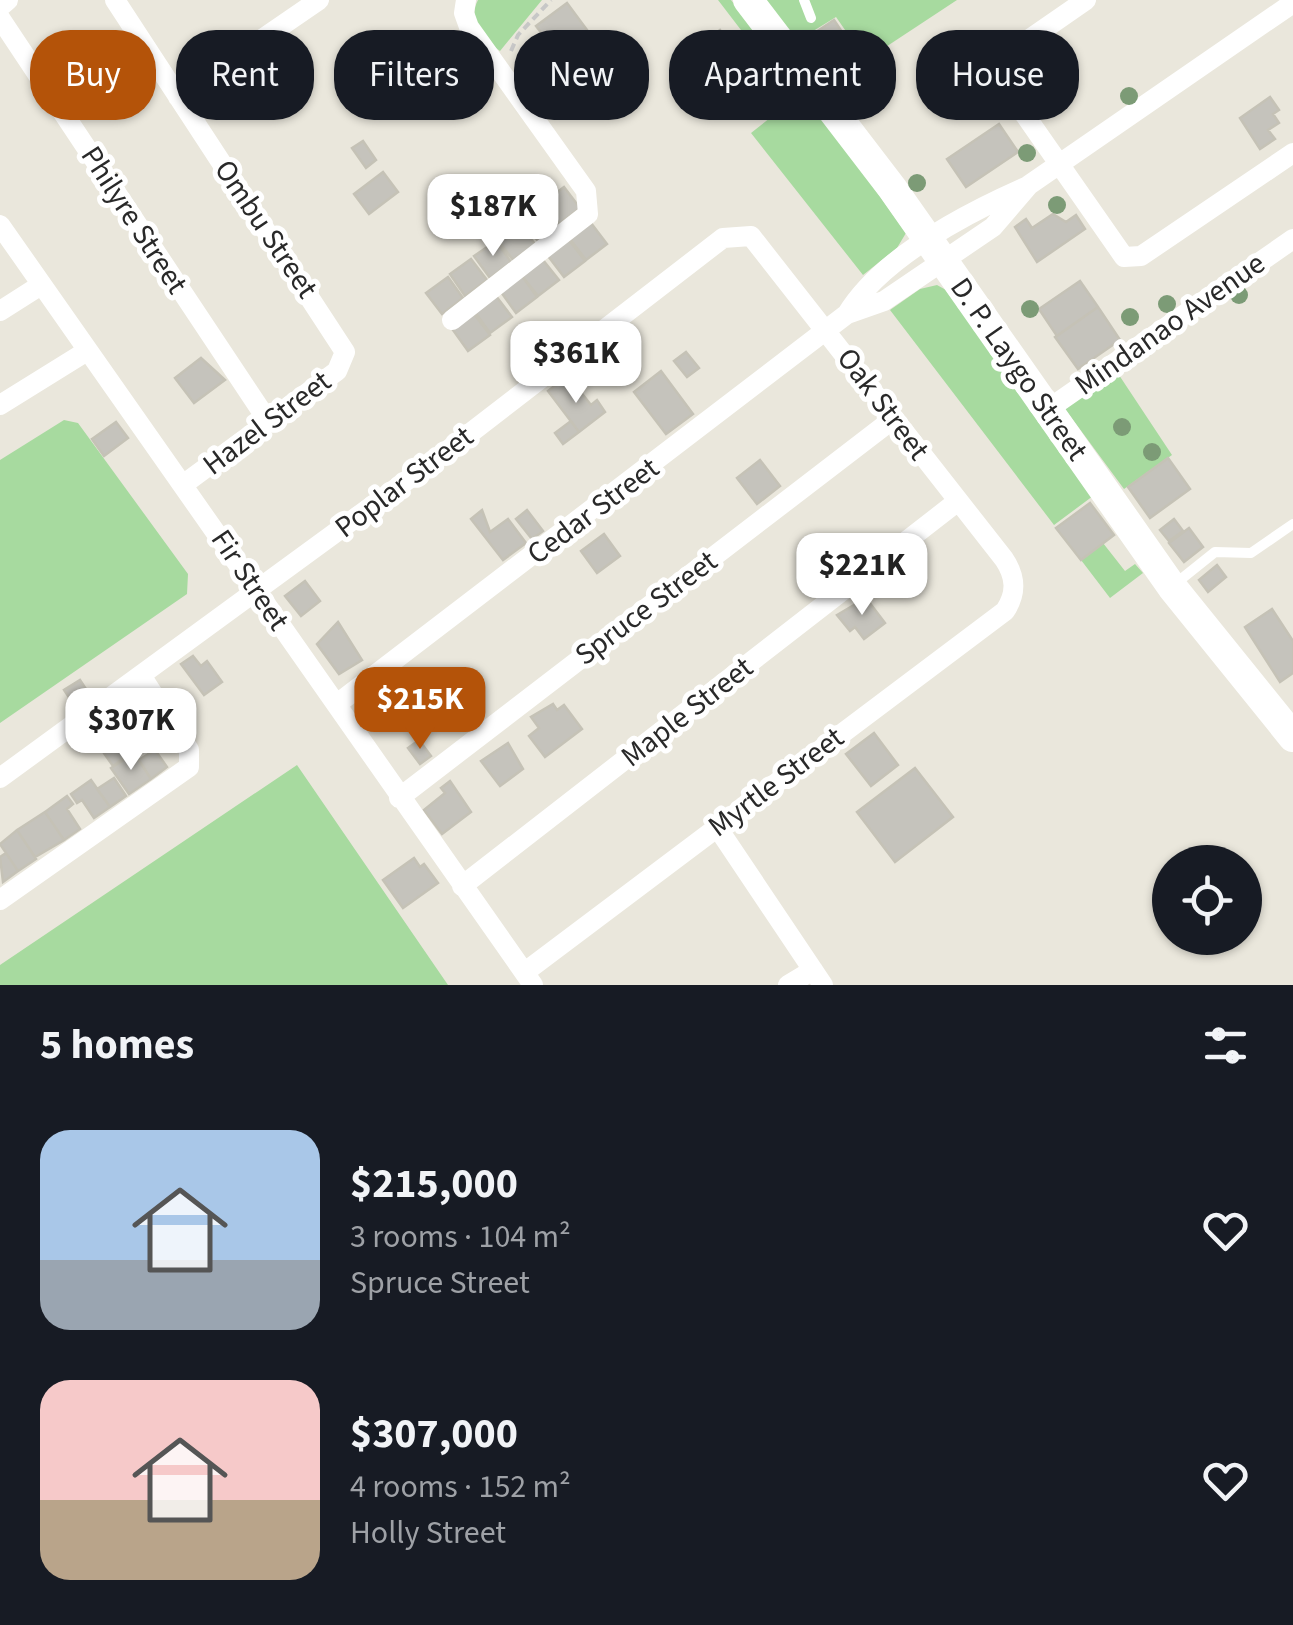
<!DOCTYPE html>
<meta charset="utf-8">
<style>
body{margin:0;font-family:"Source Sans 3",sans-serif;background:#242831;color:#f1f3f6;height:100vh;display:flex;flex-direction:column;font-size:38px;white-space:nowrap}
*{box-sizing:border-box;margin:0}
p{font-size:32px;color:#9ea1a6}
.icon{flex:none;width:55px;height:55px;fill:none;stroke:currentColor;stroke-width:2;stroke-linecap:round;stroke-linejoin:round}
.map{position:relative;height:985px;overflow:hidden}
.sheet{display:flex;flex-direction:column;background:#171b24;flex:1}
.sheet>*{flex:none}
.banner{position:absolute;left:30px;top:30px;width:1235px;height:90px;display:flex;gap:20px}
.buttons{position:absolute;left:1152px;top:845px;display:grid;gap:20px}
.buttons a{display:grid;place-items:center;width:110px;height:110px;border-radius:50%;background:#171b24;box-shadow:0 2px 8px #0004;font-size:50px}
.price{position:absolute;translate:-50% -85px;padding:0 22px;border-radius:20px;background:#fff;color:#222;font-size:32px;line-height:65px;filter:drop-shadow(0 2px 5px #0008)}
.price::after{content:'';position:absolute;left:50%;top:60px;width:30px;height:22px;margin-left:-15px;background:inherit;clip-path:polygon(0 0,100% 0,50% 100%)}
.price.active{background:#b45309;color:#fff}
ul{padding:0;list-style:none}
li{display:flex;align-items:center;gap:30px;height:250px;padding:0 40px}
li span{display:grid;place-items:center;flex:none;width:280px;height:200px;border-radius:30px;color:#555}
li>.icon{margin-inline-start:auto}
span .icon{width:120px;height:120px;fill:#fffc;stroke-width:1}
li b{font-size:42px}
h2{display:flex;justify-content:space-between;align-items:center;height:120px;padding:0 40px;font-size:42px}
.pill{padding:0 35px;border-radius:40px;background:#171b24;box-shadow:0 2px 8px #0004;font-size:35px;line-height:90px}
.pill.active{background:#b45309;color:#fff}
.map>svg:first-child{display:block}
</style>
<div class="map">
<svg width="1293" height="985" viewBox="0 0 1293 985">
<rect width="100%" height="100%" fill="#eae7dc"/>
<path fill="#a7da9f" d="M478,0H542L500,51C484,40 467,20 478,0Z
M718,0H731L825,119L906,233L897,248L863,275L751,133L794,99Z
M764,0H957L866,60L836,17L797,41Z
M937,285L946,290L1093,496L1054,525L890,310L920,289Z
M1117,372L1172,455L1124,489L1065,409Z
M64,420L78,423L188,574L187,594L0,723V460Z
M1103,543L1125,571L1135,564L1143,573L1110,598L1081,560Z
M297,765L448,985H0V965Z"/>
<path fill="#c5c3bc" stroke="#c5c2b6" stroke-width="2.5" d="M567,3L590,34L560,57L536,26Z
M834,20L852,47L825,65L807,38Z
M720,30L736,51L716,67L712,61L706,66L698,56L704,52L699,46Z
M1039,66L1057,90L1031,108L1014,84Z
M1270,97L1279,110L1273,114L1279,123L1268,130L1275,139L1260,149L1240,118Z
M999,124L1018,152L966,187L947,159Z
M363,141L376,160L366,168L352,148Z
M383,172L398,192L369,214L354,194Z
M564,187L580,208L559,224L543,203Z
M542,204L558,225L538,241L522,220Z
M1053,214L1066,222L1076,215L1085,229L1037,262L1015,227L1026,219L1032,228Z
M518,223L535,244L513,260L497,239Z
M591,223L607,244L586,260L570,239Z
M569,240L585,261L564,277L548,256Z
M496,241L511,262L490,278L474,256Z
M471,259L487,280L465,296L450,274Z
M543,260L559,280L538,296L522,276Z
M522,276L537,297L516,313L501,292Z
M448,277L463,298L442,314L426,293Z
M1080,281L1098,307L1057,336L1039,309Z
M496,296L512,317L490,333L475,312Z
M1098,307L1120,340L1078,369L1055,337Z
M474,314L490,335L468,351L453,330Z
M686,352L699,368L687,377L674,361Z
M201,358L225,380L194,403L175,378Z
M661,371L693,414L666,434L634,392Z
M562,380L574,396L580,391L591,405L597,400L605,412L579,432L548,391Z
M571,421L579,432L563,444L555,433Z
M116,422L128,438L104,456L92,439Z
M1168,458L1190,489L1150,518L1128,487Z
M760,460L780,486L757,504L737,478Z
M1090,503L1114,535L1081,560L1056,528Z
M482,510L490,532L508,519L526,543L503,560L471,519Z
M527,510L543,531L532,539L516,519Z
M1174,519L1183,531L1169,541L1160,530Z
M1189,528L1203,547L1184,562L1169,543Z
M604,534L620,556L597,573L581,551Z
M1217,565L1226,577L1208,592L1199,580Z
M305,581L320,601L301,616L285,596Z
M866,598L885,623L864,639L855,627L850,631L837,615Z
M1272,609L1293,641V673L1280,682L1245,627Z
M338,622L362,660L339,674L317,644Z
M193,656L201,666L207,661L222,682L204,695L181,664Z
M80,680L92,698L76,708L64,690Z
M553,704L557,710L564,705L582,729L545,757L529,736L539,728L531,717Z
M112,717L133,751L113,766L94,739L105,731L100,724Z
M155,727L163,738L144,751L136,740Z
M874,733L898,765L871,786L846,754Z
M419,740L431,756L420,764L408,748Z
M508,743L523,769L500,786L481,761Z
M155,750L167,767L151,779L139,760Z
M134,753L151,779L129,794L111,768Z
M915,768L953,817L895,862L857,812Z
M114,778L126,796L110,807L97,789Z
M91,780L110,807L94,818L82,800L77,803L71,794Z
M450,781L471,812L442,834L424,810L445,793L441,788Z
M67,796L73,804L67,809L80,829L64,840L45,812Z
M45,812L64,840L35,857L17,830Z
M17,830L36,859L18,871L0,844Z
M6,853L18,871L3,882L0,857Z
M414,858L420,867L424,864L438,883L403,908L383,880Z"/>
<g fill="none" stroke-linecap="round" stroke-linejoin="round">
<path stroke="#c7c7c7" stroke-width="4" stroke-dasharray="8 5" stroke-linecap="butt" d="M511,51L518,35L551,0"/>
<path stroke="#fff" stroke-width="10" d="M804,0L811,18
M1175,584L1215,552L1251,553L1293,524"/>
<path stroke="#fff" stroke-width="20" d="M115,0L345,352L337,371L184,484
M1086,0L998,61L995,72L1124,257L1141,256L1293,153
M0,7L8,0
M0,18L268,421
M178,97L319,0
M0,225L533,985
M0,311L41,285
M847,314C881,258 967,213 1026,187
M452,320L588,214L586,191L469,27L464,13L466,0
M0,405L87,351
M1047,410L1293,239
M337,704L847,314L884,301L993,227L1029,185L1293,3
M0,778L443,454L723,238L751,236L1004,559C1016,577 1017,593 1005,611L525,972
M399,798L893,419
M717,827L823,985
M462,886L958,501
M0,900L189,767V750L142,677
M788,985L813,970"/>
<path stroke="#fff" stroke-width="30" d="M748,0L892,188L1172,587L1293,737"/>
</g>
<g fill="#7c9b76">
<circle cx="1041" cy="59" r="9"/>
<circle cx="1021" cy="64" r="9"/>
<circle cx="1053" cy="77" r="9"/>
<circle cx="1129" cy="96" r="9"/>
<circle cx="1027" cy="153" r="9"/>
<circle cx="917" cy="183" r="9"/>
<circle cx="1057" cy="205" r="9"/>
<circle cx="1239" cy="295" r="9"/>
<circle cx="1167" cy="304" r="9"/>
<circle cx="1030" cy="309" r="9"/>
<circle cx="1130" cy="317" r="9"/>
<circle cx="1122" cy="427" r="9"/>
<circle cx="1152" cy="452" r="9"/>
</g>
<g text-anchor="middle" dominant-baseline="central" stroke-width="10" stroke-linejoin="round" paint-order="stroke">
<g font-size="30" fill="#292929" stroke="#fff">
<text transform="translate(134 220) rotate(57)">Philyre Street</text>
<text transform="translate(266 229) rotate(56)">Ombu Street</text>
<text transform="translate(1170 324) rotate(-35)">Mindanao Avenue</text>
<text transform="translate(1019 369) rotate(55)">D. P. Laygo Street</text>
<text transform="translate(883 404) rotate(53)">Oak Street</text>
<text transform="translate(267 423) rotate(-37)">Hazel Street</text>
<text transform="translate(404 482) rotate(-37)">Poplar Street</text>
<text transform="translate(593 511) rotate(-37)">Cedar Street</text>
<text transform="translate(250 580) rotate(56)">Fir Street</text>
<text transform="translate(646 608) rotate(-37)">Spruce Street</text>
<text transform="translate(687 712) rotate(-38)">Maple Street</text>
<text transform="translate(776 782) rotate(-37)">Myrtle Street</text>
</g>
</g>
</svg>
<div class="buttons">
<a><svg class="icon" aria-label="locate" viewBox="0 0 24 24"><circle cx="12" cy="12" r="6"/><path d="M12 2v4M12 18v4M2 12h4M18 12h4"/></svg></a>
</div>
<b class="price" style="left:493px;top:259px">$187K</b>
<b class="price" style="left:576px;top:406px">$361K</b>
<b class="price" style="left:862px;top:618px">$221K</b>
<b class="price active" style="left:420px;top:752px">$215K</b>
<b class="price" style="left:131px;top:773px">$307K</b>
<div class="banner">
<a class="pill active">Buy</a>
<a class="pill">Rent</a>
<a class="pill">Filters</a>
<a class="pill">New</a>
<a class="pill">Apartment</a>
<a class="pill">House</a>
</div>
</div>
<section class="sheet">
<h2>5 homes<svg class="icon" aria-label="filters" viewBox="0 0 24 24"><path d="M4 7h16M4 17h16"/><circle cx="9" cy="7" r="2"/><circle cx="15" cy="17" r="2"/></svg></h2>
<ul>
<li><span style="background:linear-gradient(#a9c7e8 65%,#9aa5b1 0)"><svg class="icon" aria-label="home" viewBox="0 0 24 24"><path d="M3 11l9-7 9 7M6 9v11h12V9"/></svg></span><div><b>$215,000</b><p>3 rooms · 104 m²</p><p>Spruce Street</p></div><svg class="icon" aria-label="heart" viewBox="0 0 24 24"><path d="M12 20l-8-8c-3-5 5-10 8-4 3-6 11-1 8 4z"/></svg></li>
<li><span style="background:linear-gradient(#f6c9c9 60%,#b9a48a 0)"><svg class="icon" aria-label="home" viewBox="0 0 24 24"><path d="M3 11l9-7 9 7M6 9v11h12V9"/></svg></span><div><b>$307,000</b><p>4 rooms · 152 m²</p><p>Holly Street</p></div><svg class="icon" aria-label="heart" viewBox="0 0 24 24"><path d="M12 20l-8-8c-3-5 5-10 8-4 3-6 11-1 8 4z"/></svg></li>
</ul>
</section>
